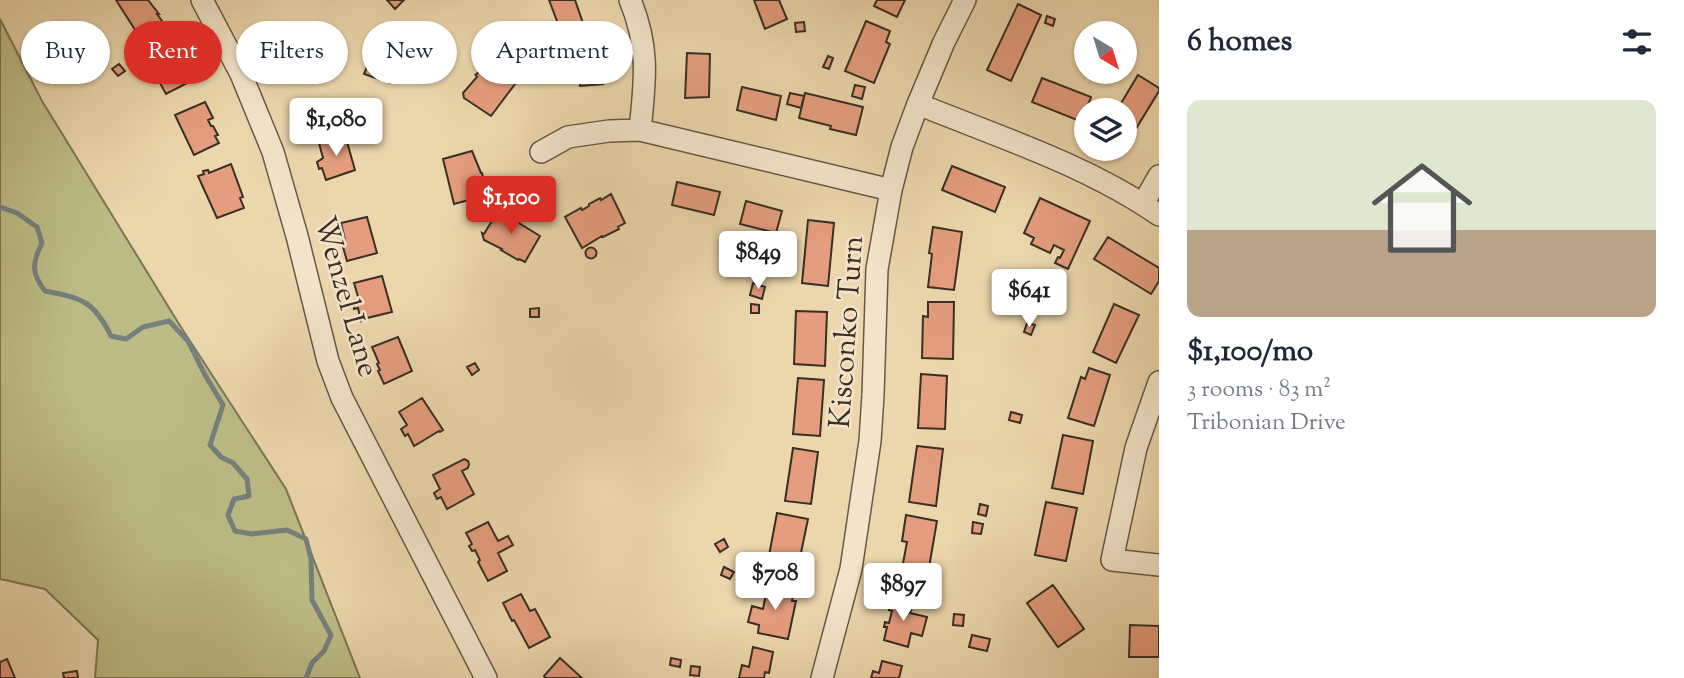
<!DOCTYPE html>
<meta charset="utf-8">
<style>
body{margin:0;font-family:"Sorts Mill Goudy",serif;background:#f6f6f7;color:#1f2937;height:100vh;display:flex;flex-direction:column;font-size:26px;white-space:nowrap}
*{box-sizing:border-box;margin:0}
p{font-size:23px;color:#747a83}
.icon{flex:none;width:38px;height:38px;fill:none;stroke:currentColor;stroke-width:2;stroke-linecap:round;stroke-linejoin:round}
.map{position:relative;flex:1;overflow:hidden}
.details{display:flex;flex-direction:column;background:#fff;width:525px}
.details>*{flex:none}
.banner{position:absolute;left:21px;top:21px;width:665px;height:63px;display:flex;gap:14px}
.needle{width:46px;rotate:142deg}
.tools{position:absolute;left:1074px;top:21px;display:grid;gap:14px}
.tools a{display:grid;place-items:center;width:63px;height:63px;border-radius:50%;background:#fff;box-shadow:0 2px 5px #0004;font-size:35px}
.price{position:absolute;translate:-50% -60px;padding:0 16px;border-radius:7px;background:#fff;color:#222;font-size:23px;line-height:46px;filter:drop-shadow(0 2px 4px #0008)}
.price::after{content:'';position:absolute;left:50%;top:42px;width:21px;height:16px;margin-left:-10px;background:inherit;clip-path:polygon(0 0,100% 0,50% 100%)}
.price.current{background:#d93025;color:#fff}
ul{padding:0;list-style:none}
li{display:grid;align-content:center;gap:14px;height:371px;padding:0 28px}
li span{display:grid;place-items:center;height:217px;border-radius:14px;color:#555}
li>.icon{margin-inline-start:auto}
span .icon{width:126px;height:126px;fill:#fffc;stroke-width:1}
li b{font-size:30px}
h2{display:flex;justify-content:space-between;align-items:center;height:84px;padding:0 28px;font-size:30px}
.tag{padding:0 24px;border-radius:32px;background:#fff;box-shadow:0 2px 5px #0004;font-size:24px;line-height:63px}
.tag.current{background:#d93025;color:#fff}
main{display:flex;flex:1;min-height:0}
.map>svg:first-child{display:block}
</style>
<main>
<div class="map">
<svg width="1159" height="678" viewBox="0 0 1159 678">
<rect width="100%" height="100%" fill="#ecd6ac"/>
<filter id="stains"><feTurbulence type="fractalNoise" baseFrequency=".00286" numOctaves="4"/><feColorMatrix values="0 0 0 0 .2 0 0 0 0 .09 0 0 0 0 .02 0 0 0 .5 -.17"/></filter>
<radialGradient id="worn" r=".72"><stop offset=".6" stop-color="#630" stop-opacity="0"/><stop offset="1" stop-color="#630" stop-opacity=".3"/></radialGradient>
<path fill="#bdbc86" stroke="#7b7656" stroke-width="2" d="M0,19L42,101L179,324L286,489L360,678H95L98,640L45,589L0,579Z"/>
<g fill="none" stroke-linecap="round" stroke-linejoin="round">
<path stroke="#76807c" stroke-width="5" d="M0,207L17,213L37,227L42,243C32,263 31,273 45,291C82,298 94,301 111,336L126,339L143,327L169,321L188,341L205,375L223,405L210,445L221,457L233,463L247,479L249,496L234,499L228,515L235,531L252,534L287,530L306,539L311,559L312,600L331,635L324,651L312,663L306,678"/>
</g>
<path fill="#e49d7e" stroke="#392f25" stroke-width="2" d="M116,0H148L159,14H157L162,21L139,36Z
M387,0H404L395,9Z
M549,0H575L584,26L562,34Z
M754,0H779L787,19L765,29Z
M877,0H905L897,17L874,6Z
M1018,4L1041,15L1011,81L987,70Z
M1047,16L1055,19L1053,26L1045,23Z
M866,21L890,31L886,42L890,44L874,83L845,71Z
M804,22L805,31L796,32L795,23Z
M374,37L403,48L390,83L364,74L371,57L369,56L371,51L369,50Z
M174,40L182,55L178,58L191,81L166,94L145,56Z
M599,47L603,84L580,86L577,49Z
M687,53L710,54L709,97L685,98Z
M493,56L517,74L511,82L515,84L491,116L464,98L463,93L477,77L475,74L476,75Z
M828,56L833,58L829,69L823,67Z
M119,64L125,71L118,76L112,69Z
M1138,75L1159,88V91L1126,145L1125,110H1117Z
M1042,78L1091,97L1082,122L1032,102Z
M855,85L865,87L862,99L852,96Z
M742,87L781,96L776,120L737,110Z
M790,93L804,96L801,108L787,104Z
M805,93L863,107L856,135L830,129L831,126L799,118Z
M205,102L213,118L208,120L211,126H213L218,135L215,136L219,143L194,155L175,115Z
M345,135L355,170L326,180L322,168L319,169L317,162L323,158L319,143Z
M472,151L481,173H482L487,195L454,204L443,159Z
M231,164L243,197L240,198L244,208L217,218L198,176L204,174L203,171L208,170L209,173Z
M952,166L1005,187L995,212L942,190Z
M677,182L720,192L714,215L672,205Z
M611,194L625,223L618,227L619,229L603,237L602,236L582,248L565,217L581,208L582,210L589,206V204L600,198L601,200Z
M1040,198L1090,221L1068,269L1055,263L1058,257L1060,258L1064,250L1054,245L1050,253L1031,244L1034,238L1024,233Z
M746,201L782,211L776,233L740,224Z
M500,208L520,220L519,223L540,236L525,262L519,259L518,260L501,250L502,249L484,240L482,233L484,234Z
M367,217L377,253L347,261L343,247L345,246L343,240H345L341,223Z
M808,220L834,223L828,286L802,283Z
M933,227L962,232L954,290L928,287L932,254L929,253Z
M1108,237L1159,268V281L1151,294L1094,259Z
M585.5 253a5.5 5.5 0 1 1 11 0a5.5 5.5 0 1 1-11 0Z
M382,276L392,312L363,319L361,321L358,308L354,309L353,302L359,300L354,283Z
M753,283L765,287L762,299L750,295Z
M997,285H1007V292H997Z
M928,302H954L953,359L922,358L923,316L928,317Z
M751,304L759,305V313H751Z
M1114,304L1139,315L1116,363L1093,352Z
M539,308V317H530V309Z
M796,311L827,312L825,366L794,364Z
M1027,323L1035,325L1031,335L1024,332Z
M398,337L412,371L384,384L378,371L380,370L377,364L379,363L372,347Z
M475,363L479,370L472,375L467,367Z
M1089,368L1110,375L1094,426L1068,418L1081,377L1085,379Z
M921,374L947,376L945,429L918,428Z
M798,378L824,380L820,436L793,434Z
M422,398L443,430L440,432L439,431L414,446L408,434L405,436L401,429L407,425L399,412Z
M1011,412L1022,415L1020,423L1009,420Z
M1063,435L1093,441L1083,494L1052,488Z
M917,446L943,449L936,506L909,502Z
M793,448L818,452L811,504L785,501Z
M464,459L468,461L469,464L468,468L462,471L474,494L447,509L441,497L437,499L434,493L440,489L433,475Z
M1046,502L1077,508L1066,561L1035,555Z
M980,504L988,506L986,516L978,514Z
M777,513L808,519L797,572L767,566Z
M906,515L937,521L927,579L901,574L907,542L902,541Z
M488,522L498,541L508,536L513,545L498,553L507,571L488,581L478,562L480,560L475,550L472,551L469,546L472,544L466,533Z
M973,522L983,524L981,534L972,533Z
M724,539L728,547L720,552L715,544Z
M724,567L734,572L730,579L721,575Z
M771,583L795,588L792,601H796L788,639L758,633L759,625L748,622L752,606L763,609L766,594H769Z
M1053,585L1084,629L1058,647L1027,603Z
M521,594L530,611L535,609L550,637L529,648L514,620L512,621L503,603Z
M893,598L913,603L910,613L927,617L922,636L911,633L908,647L884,640L887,627H884L885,622L889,623L892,611L889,610Z
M954,614L964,615L963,626L953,625Z
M1130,625L1159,626V657H1129Z
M972,635L990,639L987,651L969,647Z
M753,647L773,652L769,673L765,672L764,678H739L742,665L749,667Z
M560,658L582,678H546L544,676Z
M671,658L681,660L680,667L670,665Z
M7,659L15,678H0V662Z
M882,661L902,666L899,678H871L873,671L879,673Z
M691,666L700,667L699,676L690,675Z
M77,671L78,678H64L63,673Z"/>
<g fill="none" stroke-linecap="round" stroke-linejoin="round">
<g stroke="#665947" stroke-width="24">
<path id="minor" d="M202,0L241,74L273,152L297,236L328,361L342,398L486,678
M630,0C650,48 645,81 640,130
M918,104C999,137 1087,165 1159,215
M541,152L568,137L609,131L640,130L891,190
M1143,204L1159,176
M1159,382L1136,448L1112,560L1159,565
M822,678L851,569L870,441L873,395L877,269L891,190L902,147L918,104L944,42L965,0"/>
</g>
<use href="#minor" stroke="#f3e4c9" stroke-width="21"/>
</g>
<g text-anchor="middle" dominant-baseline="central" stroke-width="5" stroke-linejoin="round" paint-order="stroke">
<g font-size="30" fill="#392f25" stroke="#f3e4c9">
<text transform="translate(345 297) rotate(74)">Wenzel Lane</text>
<text transform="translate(848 332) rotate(-86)">Kisconko Turn</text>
</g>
</g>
<rect width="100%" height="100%" filter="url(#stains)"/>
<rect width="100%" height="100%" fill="url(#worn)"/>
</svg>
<div class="tools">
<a><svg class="needle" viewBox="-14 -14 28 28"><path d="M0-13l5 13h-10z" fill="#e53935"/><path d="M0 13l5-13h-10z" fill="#747a83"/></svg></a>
<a><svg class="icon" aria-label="layers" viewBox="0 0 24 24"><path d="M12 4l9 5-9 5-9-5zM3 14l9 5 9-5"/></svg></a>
</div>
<b class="price" style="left:336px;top:158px">$1,080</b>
<b class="price current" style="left:511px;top:236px">$1,100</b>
<b class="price" style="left:758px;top:291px">$849</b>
<b class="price" style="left:1029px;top:329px">$641</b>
<b class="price" style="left:775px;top:612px">$708</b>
<b class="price" style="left:903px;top:623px">$897</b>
<div class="banner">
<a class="tag">Buy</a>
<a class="tag current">Rent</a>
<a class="tag">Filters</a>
<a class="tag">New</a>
<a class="tag">Apartment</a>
</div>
</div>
<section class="details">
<h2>6 homes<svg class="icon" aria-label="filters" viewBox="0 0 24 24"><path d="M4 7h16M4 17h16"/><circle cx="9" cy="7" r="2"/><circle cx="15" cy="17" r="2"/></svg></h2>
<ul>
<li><span style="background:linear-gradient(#dfe7d0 60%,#b9a48a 0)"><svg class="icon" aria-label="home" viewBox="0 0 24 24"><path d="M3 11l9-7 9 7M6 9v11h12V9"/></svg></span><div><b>$1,100/mo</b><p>3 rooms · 83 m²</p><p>Tribonian Drive</p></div></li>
</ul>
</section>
</main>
